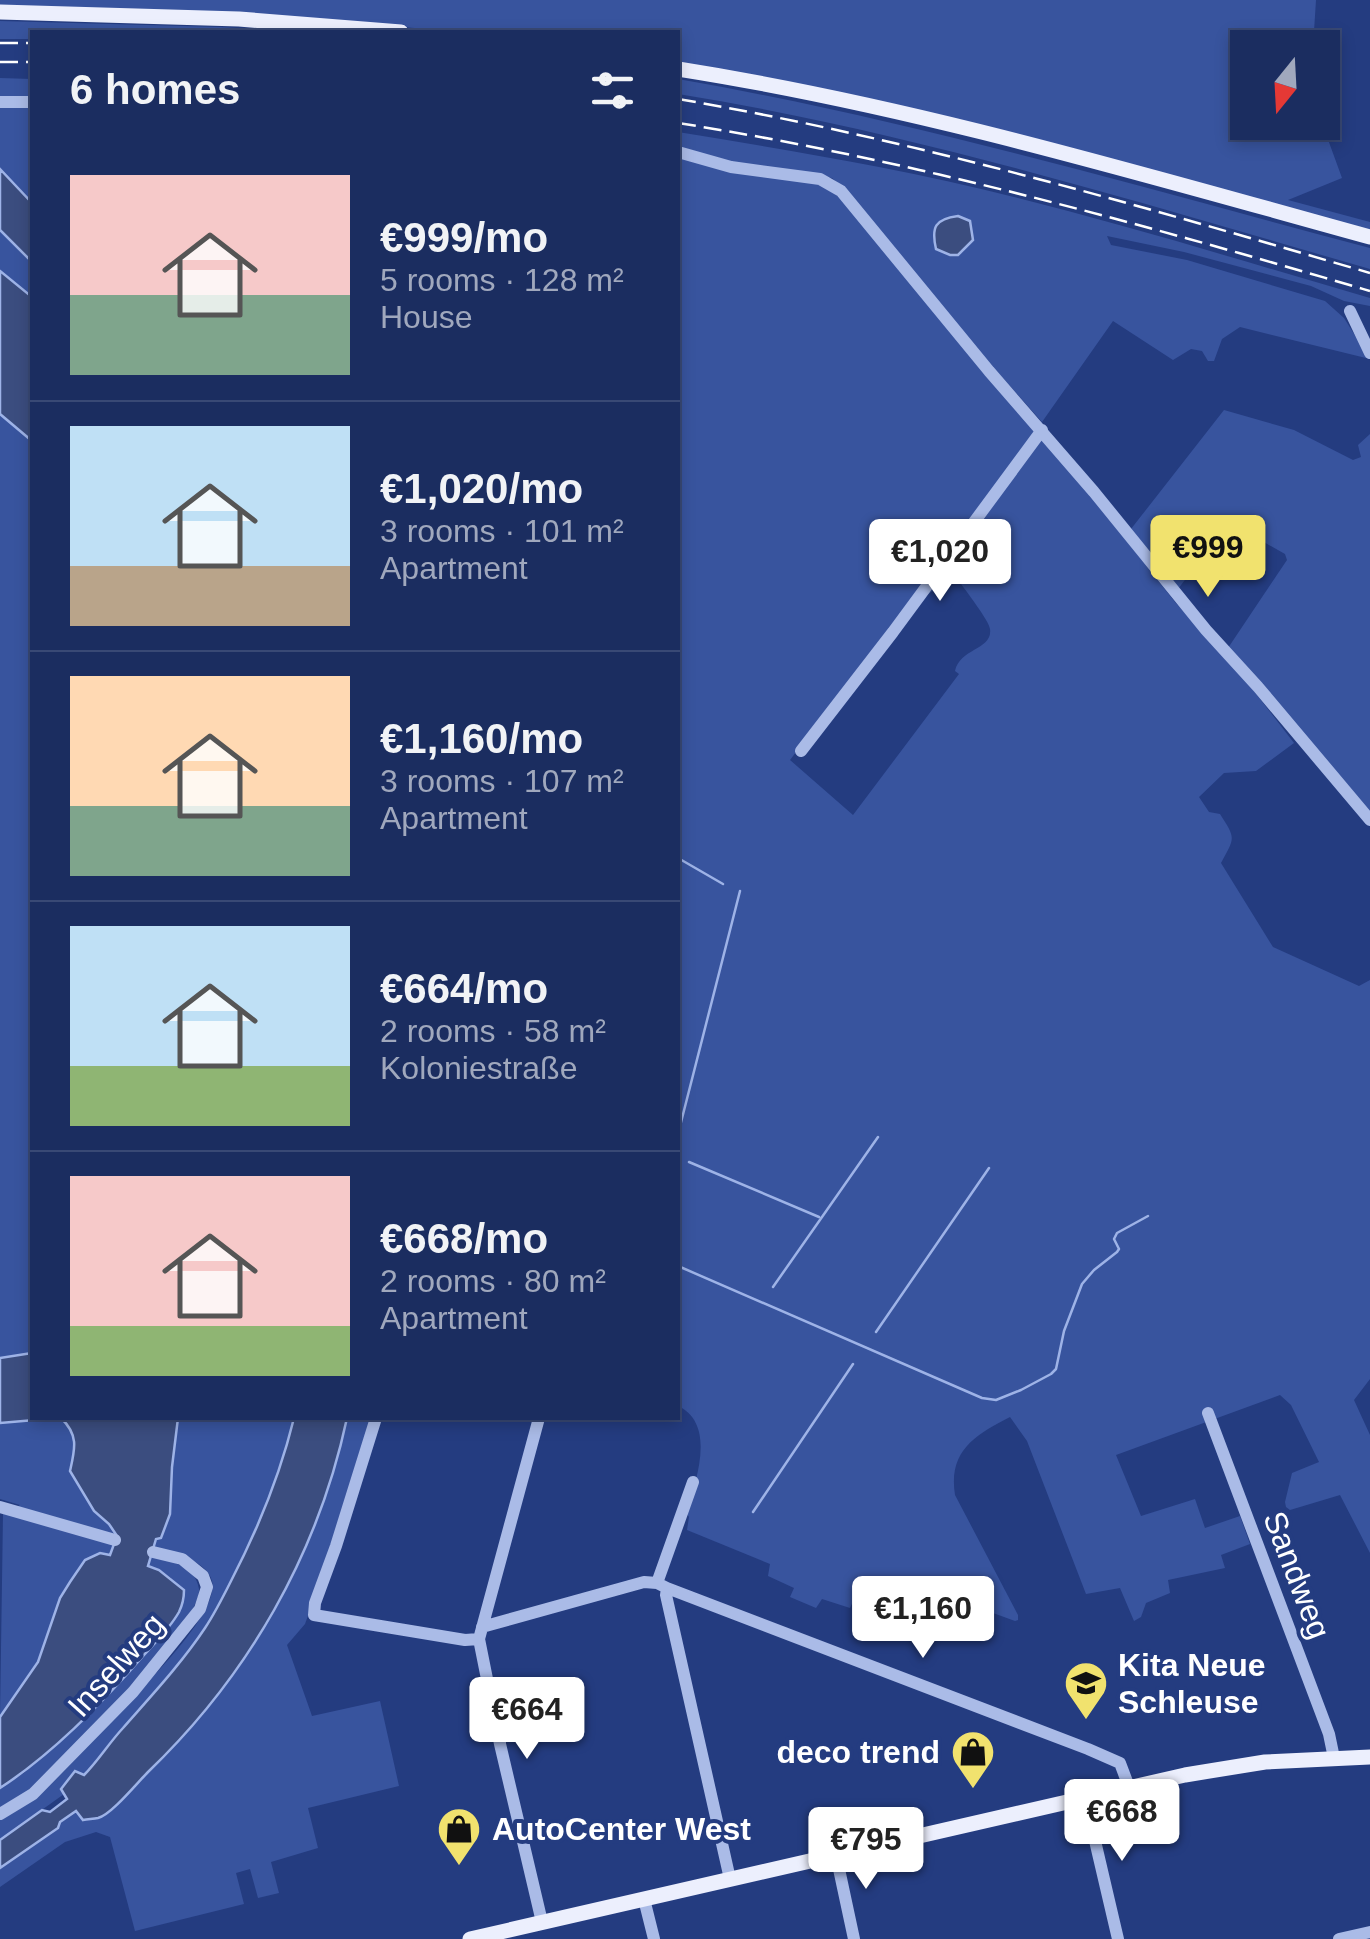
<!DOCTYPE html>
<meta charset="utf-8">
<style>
body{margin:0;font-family:Arial,sans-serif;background:#283969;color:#f1f3f6;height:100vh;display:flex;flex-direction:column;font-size:38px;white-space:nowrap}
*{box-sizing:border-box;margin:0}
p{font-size:32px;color:#a0a8bd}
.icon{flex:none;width:55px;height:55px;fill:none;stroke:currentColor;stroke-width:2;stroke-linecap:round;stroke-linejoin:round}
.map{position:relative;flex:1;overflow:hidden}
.sheet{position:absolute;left:30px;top:30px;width:650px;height:1390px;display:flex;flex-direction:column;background:#1b2d60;border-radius:0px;box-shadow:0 5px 15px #0003,0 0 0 2px #394975}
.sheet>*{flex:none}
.needle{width:65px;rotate:198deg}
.fabs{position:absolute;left:1230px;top:30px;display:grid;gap:20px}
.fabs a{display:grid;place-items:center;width:110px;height:110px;border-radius:0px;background:#1b2d60;box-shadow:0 5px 15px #0003,0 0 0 2px #394975;font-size:50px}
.price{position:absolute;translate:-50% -85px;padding:0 22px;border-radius:10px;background:#fff;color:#222;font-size:32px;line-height:65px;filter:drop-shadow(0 2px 5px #0008)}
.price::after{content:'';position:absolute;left:50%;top:60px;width:30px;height:22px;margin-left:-15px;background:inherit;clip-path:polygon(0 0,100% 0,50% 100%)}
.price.on{background:#f1e26e;color:#111}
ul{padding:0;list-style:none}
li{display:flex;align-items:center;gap:30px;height:250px;padding:0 40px}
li+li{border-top:2px solid #394975}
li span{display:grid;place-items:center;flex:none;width:280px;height:200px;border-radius:0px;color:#555}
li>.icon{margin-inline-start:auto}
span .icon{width:120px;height:120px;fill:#fffc;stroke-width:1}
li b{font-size:42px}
h2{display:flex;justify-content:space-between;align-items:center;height:120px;padding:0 40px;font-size:42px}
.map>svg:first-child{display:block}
</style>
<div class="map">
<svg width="1370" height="1939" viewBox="0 0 1370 1939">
<rect width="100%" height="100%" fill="#243c80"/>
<path fill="#38549e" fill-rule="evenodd" d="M0,0H1316L1313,47L1248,48V122L1322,123L1342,178L1288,200L1370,222V230L678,64V32H459L392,26L0,7Z
M0,21L221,27L301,32H32V39H0Z
M0,78L32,79V203L0,169Z
M678,79C912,120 1140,187 1370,248V269C1141,203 913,132 678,94Z
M678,132C745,143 812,154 879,167C1045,199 1208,251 1370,298V306L1344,301L1311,286L1184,252L1107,236L1111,245L1187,260L1325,301L1344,318L1370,359L1240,327L1222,339L1214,361H1208L1202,351L1191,349L1173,360L1113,321L1042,422L948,316L842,187L832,178L738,165L678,147Z
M678,155L815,182L827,187L842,200L1047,441L1175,602L1247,682L1294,743L1256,771L1224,773L1199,797L1209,812L1220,814C1236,839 1235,837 1221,863L1273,947L1359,986L1370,980V1379L1354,1400L1370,1435V1553L1340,1495L1290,1510L1286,1507L1285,1502L1292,1473L1319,1462L1291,1405L1280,1395L1116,1455L1141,1516L1195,1499L1205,1528L1240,1516L1250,1544L1221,1555L1225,1568L1168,1580L1170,1593L1146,1603L1141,1617L1134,1621L1120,1588L1086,1594L1027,1441L1010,1417C975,1435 948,1451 955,1495L1018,1615V1620L1015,1621L993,1613L970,1619L894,1589L883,1604L856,1595L850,1608L822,1599L816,1608L790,1597L794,1588L768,1576L770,1564L687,1530L689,1517L686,1512C696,1482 717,1424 678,1406ZM952,577L958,580C964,588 990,622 990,629C993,650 960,648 955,671L959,674L853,815L790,760L899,615Z
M0,230L32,262V297L0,271Z
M1224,410L1294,430L1353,460L1361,457L1358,445L1370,434V813L1228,648L1287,560L1285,554L1262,541L1245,560L1213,543L1178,589L1131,529Z
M0,414L32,441V1353L0,1358Z
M58,1418C82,1429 75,1449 70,1471L94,1511L109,1524L117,1536L110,1556L60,1598L38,1662L0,1717L3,1514L20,1505L0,1499V1423Z
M178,1418H294L286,1449L265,1510L244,1555L212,1617L176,1666L110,1743L93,1766L84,1775L61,1789L64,1794L0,1840V1819C38,1784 224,1630 212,1581C206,1559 173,1554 154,1547L172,1467Z
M347,1418H372L341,1523L305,1624L287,1645L312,1716L380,1701L399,1786L308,1808L318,1848L271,1862L279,1893L258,1898L250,1869L236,1873L244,1904L135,1931L110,1837L96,1832L65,1842L0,1887V1868L58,1828L60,1822L76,1810L83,1820C88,1819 93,1819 98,1818C112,1814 137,1783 148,1772C248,1676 318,1553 347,1418Z
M152,1555C170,1561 196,1566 199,1589C203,1622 62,1762 33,1788C23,1797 11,1803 0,1809V1788L24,1773L92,1709L160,1638L171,1578L160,1570L148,1567Z"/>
<path fill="#3b4d7f" stroke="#9eb3e7" stroke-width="2.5" d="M0,169L32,203V262L0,230Z
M958,216L970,221L973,240L958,255H950L936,249C931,227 935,219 958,216Z
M0,271L32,297V441L0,414Z
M32,1353V1418H58L0,1423V1358Z
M61,1418H178L172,1467L170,1514L161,1538L156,1539L148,1566L159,1570L184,1590C184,1598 183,1604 179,1612C170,1628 156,1642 144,1655C104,1701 51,1755 0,1788V1717L38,1662L60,1598L70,1582L85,1560L100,1553L110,1555L117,1536L109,1524L94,1511L70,1471C75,1449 79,1435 61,1418Z
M294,1418H347C318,1554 248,1676 148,1772C137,1783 111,1815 98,1818C93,1819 88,1819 83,1820L76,1811L60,1822L58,1828L0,1868V1840L42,1810L50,1812L67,1799L61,1789L75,1771L84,1775C98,1761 109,1743 123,1728C151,1696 181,1664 205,1628C215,1613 223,1597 231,1581C258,1529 280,1475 294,1418Z"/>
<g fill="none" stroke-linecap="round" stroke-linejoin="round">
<path stroke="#9eb3e7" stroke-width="2.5" d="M678,858L723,884
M678,1134L740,891
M689,1162L819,1217
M678,1266L982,1398L996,1400L1021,1390L1051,1374L1056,1369L1064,1331L1082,1284L1094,1270L1117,1252L1119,1249L1114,1239L1117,1233L1148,1216
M773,1287L878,1137
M876,1332L989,1168
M753,1512L853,1364"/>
<path stroke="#aabbe7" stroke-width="12" d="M0,102H32
M678,152L731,167L820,179L841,191L989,371L1094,492L1206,630L1258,687L1370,820
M1350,311L1370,353
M801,751L893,632L1042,430
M1208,1413L1329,1734L1334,1758
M376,1418L336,1546L315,1603L314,1615L465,1640L479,1639L539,1418
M693,1482L657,1583L667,1588L666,1595L730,1879
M0,1507L115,1540
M667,1588L1088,1749L1120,1763L1129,1787
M482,1627L644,1582L657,1583
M479,1639L500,1744L542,1922
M1085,1798L1118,1939
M0,1814L33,1794L133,1692L200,1609L207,1587L203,1576L182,1559L153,1552
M836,1855L854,1939
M644,1899L654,1939
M1339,1939L1370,1932"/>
<path stroke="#eceffd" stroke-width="15" d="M0,12L239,19L401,32
M678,69C913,106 1141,174 1370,237
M470,1939L1185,1775L1265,1762L1370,1757"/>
<path stroke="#fff" stroke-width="2.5" stroke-dasharray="18 8" stroke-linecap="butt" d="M0,43H32
M0,62H32
M678,99C913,139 1141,206 1370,273
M678,123C913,160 1142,224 1370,291"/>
</g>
<defs>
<g id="school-pin" transform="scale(2.25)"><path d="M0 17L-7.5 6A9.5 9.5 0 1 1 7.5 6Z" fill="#f1e26e" stroke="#243c80"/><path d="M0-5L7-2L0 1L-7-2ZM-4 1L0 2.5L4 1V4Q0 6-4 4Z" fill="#111"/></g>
<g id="shop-pin" transform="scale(2.25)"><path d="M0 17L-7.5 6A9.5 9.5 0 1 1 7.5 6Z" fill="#f1e26e" stroke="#243c80"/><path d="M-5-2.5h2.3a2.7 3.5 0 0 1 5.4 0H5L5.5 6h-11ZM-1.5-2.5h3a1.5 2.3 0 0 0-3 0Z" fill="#111"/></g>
</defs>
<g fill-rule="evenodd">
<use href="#school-pin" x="1086" y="1683"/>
<use href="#shop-pin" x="973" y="1752"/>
<use href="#shop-pin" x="459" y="1829"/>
</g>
<g text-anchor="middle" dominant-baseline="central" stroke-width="8" stroke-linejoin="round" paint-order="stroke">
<g font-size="32" fill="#fff" stroke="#243c80">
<text transform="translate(1297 1575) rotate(69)">Sandweg</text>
<text transform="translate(116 1665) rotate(-48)">Inselweg</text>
</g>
<g font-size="32" font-weight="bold" fill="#fff" stroke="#243c80" text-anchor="start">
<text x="1118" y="1665">Kita Neue<tspan x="1118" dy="37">Schleuse</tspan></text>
<text x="940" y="1752" text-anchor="end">deco trend</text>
<text x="492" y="1829">AutoCenter West</text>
</g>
</g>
</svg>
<div class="fabs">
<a><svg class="needle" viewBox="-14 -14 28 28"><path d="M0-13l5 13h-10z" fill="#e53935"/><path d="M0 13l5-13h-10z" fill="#a0a8bd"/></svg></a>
</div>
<b class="price on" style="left:1208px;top:600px">€999</b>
<b class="price" style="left:940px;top:604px">€1,020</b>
<b class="price" style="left:923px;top:1661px">€1,160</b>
<b class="price" style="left:527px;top:1762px">€664</b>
<b class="price" style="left:1122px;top:1864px">€668</b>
<b class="price" style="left:866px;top:1892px">€795</b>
<section class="sheet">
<h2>6 homes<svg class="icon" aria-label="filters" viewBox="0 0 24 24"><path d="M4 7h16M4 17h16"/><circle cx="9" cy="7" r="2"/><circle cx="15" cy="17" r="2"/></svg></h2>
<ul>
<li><span style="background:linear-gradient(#f6c9c9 60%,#7fa58c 0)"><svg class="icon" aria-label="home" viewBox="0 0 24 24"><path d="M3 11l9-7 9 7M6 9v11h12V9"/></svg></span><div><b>€999/mo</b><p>5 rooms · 128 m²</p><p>House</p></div></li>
<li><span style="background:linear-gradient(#bfe0f5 70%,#b9a48a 0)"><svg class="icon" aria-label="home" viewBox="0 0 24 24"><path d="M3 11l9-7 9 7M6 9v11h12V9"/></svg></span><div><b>€1,020/mo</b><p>3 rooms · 101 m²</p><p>Apartment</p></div></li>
<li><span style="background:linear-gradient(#ffd9b3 65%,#7fa58c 0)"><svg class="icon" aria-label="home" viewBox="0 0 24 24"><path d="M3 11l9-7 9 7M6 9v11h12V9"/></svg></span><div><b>€1,160/mo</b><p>3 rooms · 107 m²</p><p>Apartment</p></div></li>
<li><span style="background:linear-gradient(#bfe0f5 70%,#8fb573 0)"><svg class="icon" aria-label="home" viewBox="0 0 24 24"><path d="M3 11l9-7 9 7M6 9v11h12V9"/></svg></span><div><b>€664/mo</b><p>2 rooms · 58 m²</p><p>Koloniestraße</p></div></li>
<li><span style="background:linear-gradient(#f6c9c9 75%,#8fb573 0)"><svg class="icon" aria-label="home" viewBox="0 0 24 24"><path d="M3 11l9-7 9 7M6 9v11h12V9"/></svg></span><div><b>€668/mo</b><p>2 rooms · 80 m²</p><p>Apartment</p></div></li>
</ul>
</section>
</div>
